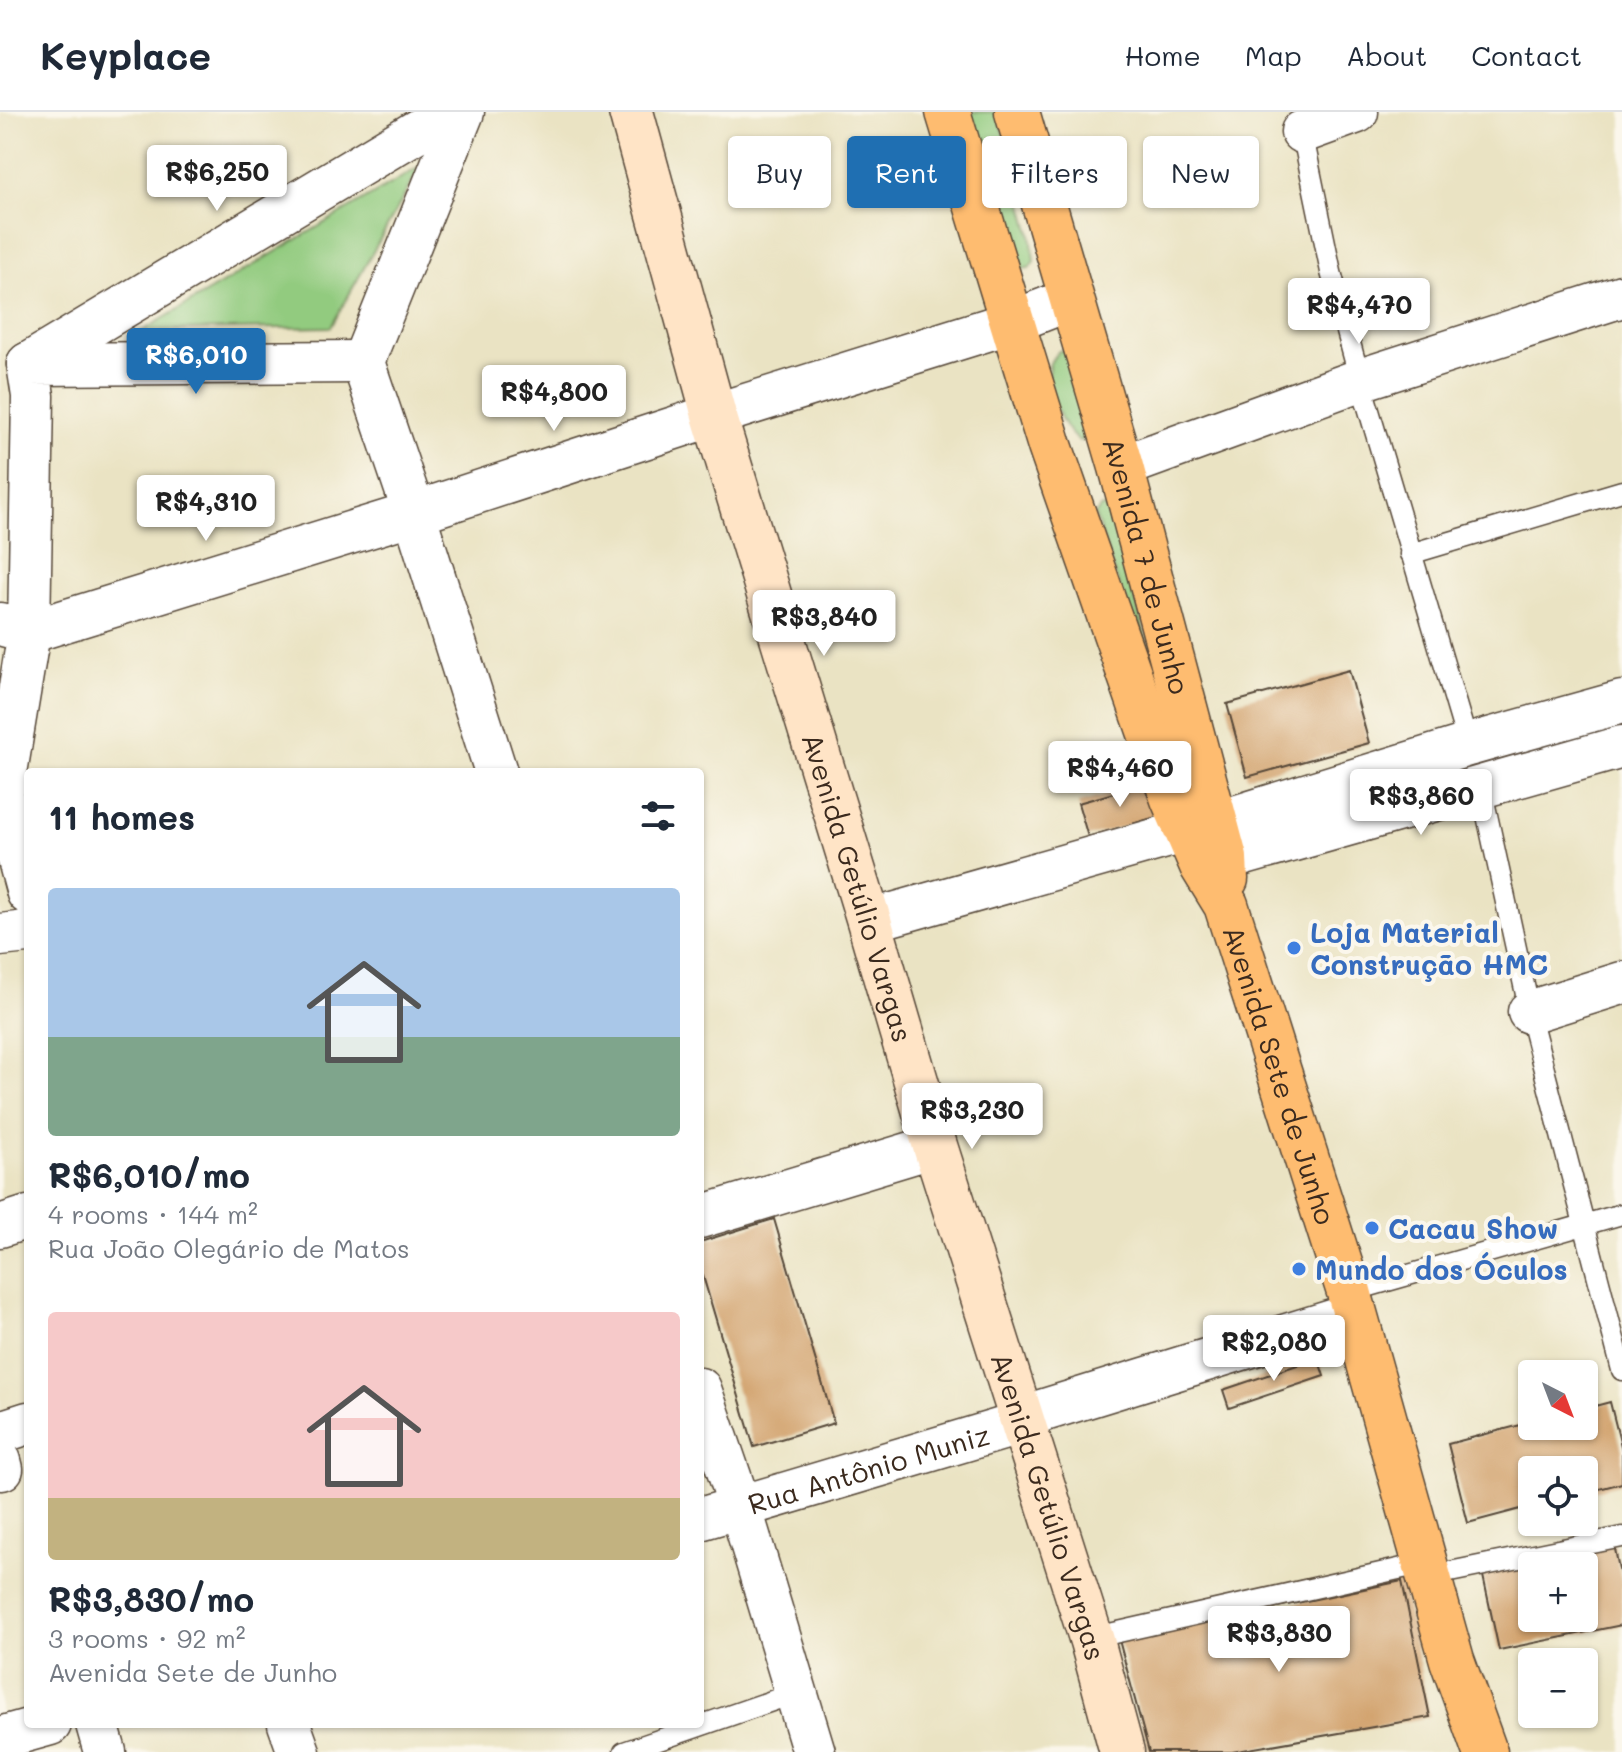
<!DOCTYPE html>
<meta charset="utf-8">
<style>
body{margin:0;font-family:Mali,sans-serif;background:#f6f6f7;color:#1f2937;height:100vh;display:flex;flex-direction:column;font-size:30px;white-space:nowrap}
*{box-sizing:border-box;margin:0}
p{font-size:26px;color:#747a83}
.icon{flex:none;width:44px;height:44px;fill:none;stroke:currentColor;stroke-width:2;stroke-linecap:round;stroke-linejoin:round}
.map{position:relative;flex:1;overflow:hidden}
.sheet{position:absolute;left:24px;top:656px;width:680px;height:960px;display:flex;flex-direction:column;background:#fff;border-radius:8px;box-shadow:0 2px 6px #0004}
.sheet>*{flex:none}
.top-card{position:absolute;left:728px;top:24px;width:760px;height:72px;display:flex;gap:16px}
.needle{width:52px;rotate:138deg}
.controls{position:absolute;left:1518px;top:1248px;display:grid;gap:16px}
.controls a{display:grid;place-items:center;width:80px;height:80px;border-radius:8px;background:#fff;box-shadow:0 2px 6px #0004;font-size:40px}
.price{position:absolute;translate:-50% -68px;padding:0 18px;border-radius:8px;background:#fff;color:#222;font-size:26px;line-height:52px;filter:drop-shadow(0 2px 4px #0008)}
.price::after{content:'';position:absolute;left:50%;top:48px;width:24px;height:18px;margin-left:-12px;background:inherit;clip-path:polygon(0 0,100% 0,50% 100%)}
.price.current{background:#1f6fb2;color:#fff}
ul{padding:0;list-style:none}
li{display:grid;align-content:center;gap:16px;height:424px;padding:0 24px}
li span{display:grid;place-items:center;height:248px;border-radius:8px;color:#555}
li>.icon{margin-inline-start:auto}
span .icon{width:144px;height:144px;fill:#fffc;stroke-width:1}
li b{font-size:34px}
h2{display:flex;justify-content:space-between;align-items:center;height:96px;padding:0 24px;font-size:34px}
.tag{padding:0 28px;border-radius:8px;background:#fff;box-shadow:0 2px 6px #0004;font-size:28px;line-height:72px}
.tag.current{background:#1f6fb2;color:#fff}
header{display:flex;align-items:center;gap:48px;box-sizing:border-box;height:112px;padding:0 40px;background:#fff;border-bottom:2px solid #e0e1e3}
header strong{font-size:38px}
nav{display:flex;gap:44px;margin-inline-start:auto;font-size:28px}
.map>svg:first-child{display:block}
</style>
<header>
<strong>Keyplace</strong>
<nav><a>Home</a><a>Map</a><a>About</a><a>Contact</a></nav>
</header>
<div class="map">
<svg width="1622" height="1640" viewBox="0 0 1622 1640">
<rect width="100%" height="100%" fill="#fbf7ec"/>
<filter id="ink" filterUnits="userSpaceOnUse"><feTurbulence type="fractalNoise" baseFrequency=".0125" numOctaves="2"/><feDisplacementMap in="SourceGraphic" scale="16" xChannelSelector="R" yChannelSelector="G"/><feConvolveMatrix kernelMatrix="1 2 1 2 8 2 1 2 1" color-interpolation-filters="sRGB"/></filter>
<filter id="wash" filterUnits="userSpaceOnUse"><feTurbulence type="fractalNoise" baseFrequency=".006" numOctaves="4" result="noise"/><feDisplacementMap in="SourceGraphic" scale="32" xChannelSelector="R" yChannelSelector="G"/><feGaussianBlur stdDeviation="1.8" result="paint"/><feColorMatrix in="noise" values="0 0 0 0 0 0 0 0 0 0 0 0 0 0 0 0 0 1.4 0 .05"/><feComposite in="paint" operator="in"/></filter>
<g filter="url(#wash)">
<rect width="100%" height="100%" fill="#eae3c3"/>
<path fill="#92cb7f" stroke="#667a4e" stroke-width="2" d="M966,0H998L1031,122L1034,149L1029,156L1021,157L1013,148Z
M421,54L331,215L142,219Z
M1068,237L1091,307L1086,325L1080,329C1063,321 1045,274 1049,255C1050,249 1054,244 1059,239Z
M1101,395L1110,396L1184,665L1095,403Z"/>
<g id="blocks">
<path fill="#d1a16c" fill-rule="evenodd" d="M1349,558L1369,631L1247,665L1227,592Z
M1153,670L1163,703L1088,725L1078,691Z
M774,1107L834,1311L754,1335L700,1154V1130Z
M1318,1246L1324,1264L1229,1296L1223,1278Z
M1610,1290L1622,1338V1371L1584,1381V1358H1532V1394L1468,1411L1448,1332L1532,1310V1314H1584V1297Z
M1614,1432L1622,1472V1513L1499,1538L1482,1459ZM1532,1454H1584V1506H1532Z
M1402,1469L1430,1605L1232,1640H1149L1119,1528Z"/>
</g>
</g>
<g filter="url(#ink)">
<use href="#blocks" fill-opacity="0" stroke="#554637" stroke-width="2"/>
<g fill="none" stroke-linecap="round" stroke-linejoin="round">
<g stroke="#554637" stroke-width="23">
<path id="lane" d="M1301,15L1331,160L1360,268L1469,636
M1410,442L1622,379
M1480,671L1534,919L1622,1258
M1349,1180L1622,1102
M1430,1464L1622,1425
M1092,1529L1105,1523L1425,1451
M624,1640L798,1580"/>
</g>
<g stroke="#554637" stroke-width="45">
<g id="street">
<path d="M463,0L363,250L414,401L496,660"/>
<path d="M1302,20L1357,0"/>
<path d="M28,252L449,0"/>
<path d="M1121,355L1360,268L1622,184"/>
<path d="M0,512L29,520L414,401L714,303L1012,210L1071,187"/>
<path d="M1202,754L1622,635"/>
<path d="M28,781L2,685L29,520L33,284L28,252L363,250"/>
<path d="M869,809L1215,711L1468,633L1622,590"/>
<path d="M0,823L28,820"/>
<path d="M1529,900L1622,871"/>
<path d="M700,1105L935,1034"/>
<path d="M0,1114L28,1105"/>
<path d="M700,1277L740,1394L814,1640"/>
<path d="M0,1320L28,1311"/>
<path d="M0,1349L2,1357"/>
<path id="s1" d="M700,1407L1022,1311L1038,1300L1355,1202"/>
<path d="M97,1612L105,1640"/>
<path d="M289,1612L299,1640"/>
<path d="M0,1626L50,1612"/>
</g>
</g>
<g stroke="#554637" stroke-width="47">
<g id="secondary">
<path id="s2" d="M631,0L714,303L869,809L935,1034L1092,1529L1122,1640"/>
</g>
</g>
<g stroke="#554637" stroke-width="47">
<g id="primary">
<path id="s3" d="M948,0L1050,334L1173,687L1202,754L1226,793L1349,1180L1452,1548L1485,1640"/>
<path id="s4" d="M1017,0L1121,355L1225,746L1226,767"/>
</g>
</g>
<use href="#lane" stroke="#fff" stroke-width="20"/>
<use href="#street" stroke="#fff" stroke-width="42"/>
<use href="#secondary" stroke="#ffe4c6" stroke-width="44"/>
<use href="#primary" stroke="#febc70" stroke-width="44"/>
</g>
</g>
<g fill="#3f7fe0" stroke="#fbf7ec" stroke-width="3">
<circle cx="1294" cy="836" r="8"/>
<circle cx="1372" cy="1116" r="8"/>
<circle cx="1299" cy="1157" r="8"/>
</g>
<g text-anchor="middle" dominant-baseline="central" stroke-width="8" stroke-linejoin="round" paint-order="stroke">
<g font-size="28" fill="#3b2a1e" stroke="#fbf7ec">
<text stroke="none"><textPath href="#s4" startOffset="472">Avenida 7 de Junho</textPath></text>
<text stroke="none"><textPath href="#s2" startOffset="808">Avenida Getúlio Vargas</textPath></text>
<text stroke="none"><textPath href="#s3" startOffset="1020">Avenida Sete de Junho</textPath></text>
<text stroke="none"><textPath href="#s1" startOffset="176">Rua Antônio Muniz</textPath></text>
<text stroke="none"><textPath href="#s2" startOffset="1456">Avenida Getúlio Vargas</textPath></text>
</g>
<g font-size="28" font-weight="bold" fill="#366cbe" stroke="#fbf7ec" text-anchor="start">
<text x="1310" y="820">Loja Material<tspan x="1310" dy="32">Construção HMC</tspan></text>
<text x="1388" y="1116">Cacau Show</text>
<text x="1315" y="1157">Mundo dos Óculos</text>
</g>
</g>
</svg>
<div class="controls">
<a><svg class="needle" viewBox="-14 -14 28 28"><path d="M0-13l5 13h-10z" fill="#e53935"/><path d="M0 13l5-13h-10z" fill="#747a83"/></svg></a>
<a><svg class="icon" aria-label="locate" viewBox="0 0 24 24"><circle cx="12" cy="12" r="6"/><path d="M12 2v4M12 18v4M2 12h4M18 12h4"/></svg></a>
<a>+</a>
<a>−</a>
</div>
<b class="price" style="left:217px;top:101px">R$6,250</b>
<b class="price" style="left:1359px;top:234px">R$4,470</b>
<b class="price current" style="left:196px;top:284px">R$6,010</b>
<b class="price" style="left:554px;top:321px">R$4,800</b>
<b class="price" style="left:206px;top:431px">R$4,310</b>
<b class="price" style="left:824px;top:546px">R$3,840</b>
<b class="price" style="left:1120px;top:697px">R$4,460</b>
<b class="price" style="left:1421px;top:725px">R$3,860</b>
<b class="price" style="left:972px;top:1039px">R$3,230</b>
<b class="price" style="left:1274px;top:1271px">R$2,080</b>
<b class="price" style="left:1279px;top:1562px">R$3,830</b>
<div class="top-card">
<a class="tag">Buy</a>
<a class="tag current">Rent</a>
<a class="tag">Filters</a>
<a class="tag">New</a>
</div>
<section class="sheet">
<h2>11 homes<svg class="icon" aria-label="filters" viewBox="0 0 24 24"><path d="M4 7h16M4 17h16"/><circle cx="9" cy="7" r="2"/><circle cx="15" cy="17" r="2"/></svg></h2>
<ul>
<li><span style="background:linear-gradient(#a9c7e8 60%,#7fa58c 0)"><svg class="icon" aria-label="home" viewBox="0 0 24 24"><path d="M3 11l9-7 9 7M6 9v11h12V9"/></svg></span><div><b>R$6,010/mo</b><p>4 rooms · 144 m²</p><p>Rua João Olegário de Matos</p></div></li>
<li><span style="background:linear-gradient(#f6c9c9 75%,#c2b280 0)"><svg class="icon" aria-label="home" viewBox="0 0 24 24"><path d="M3 11l9-7 9 7M6 9v11h12V9"/></svg></span><div><b>R$3,830/mo</b><p>3 rooms · 92 m²</p><p>Avenida Sete de Junho</p></div></li>
</ul>
</section>
</div>
